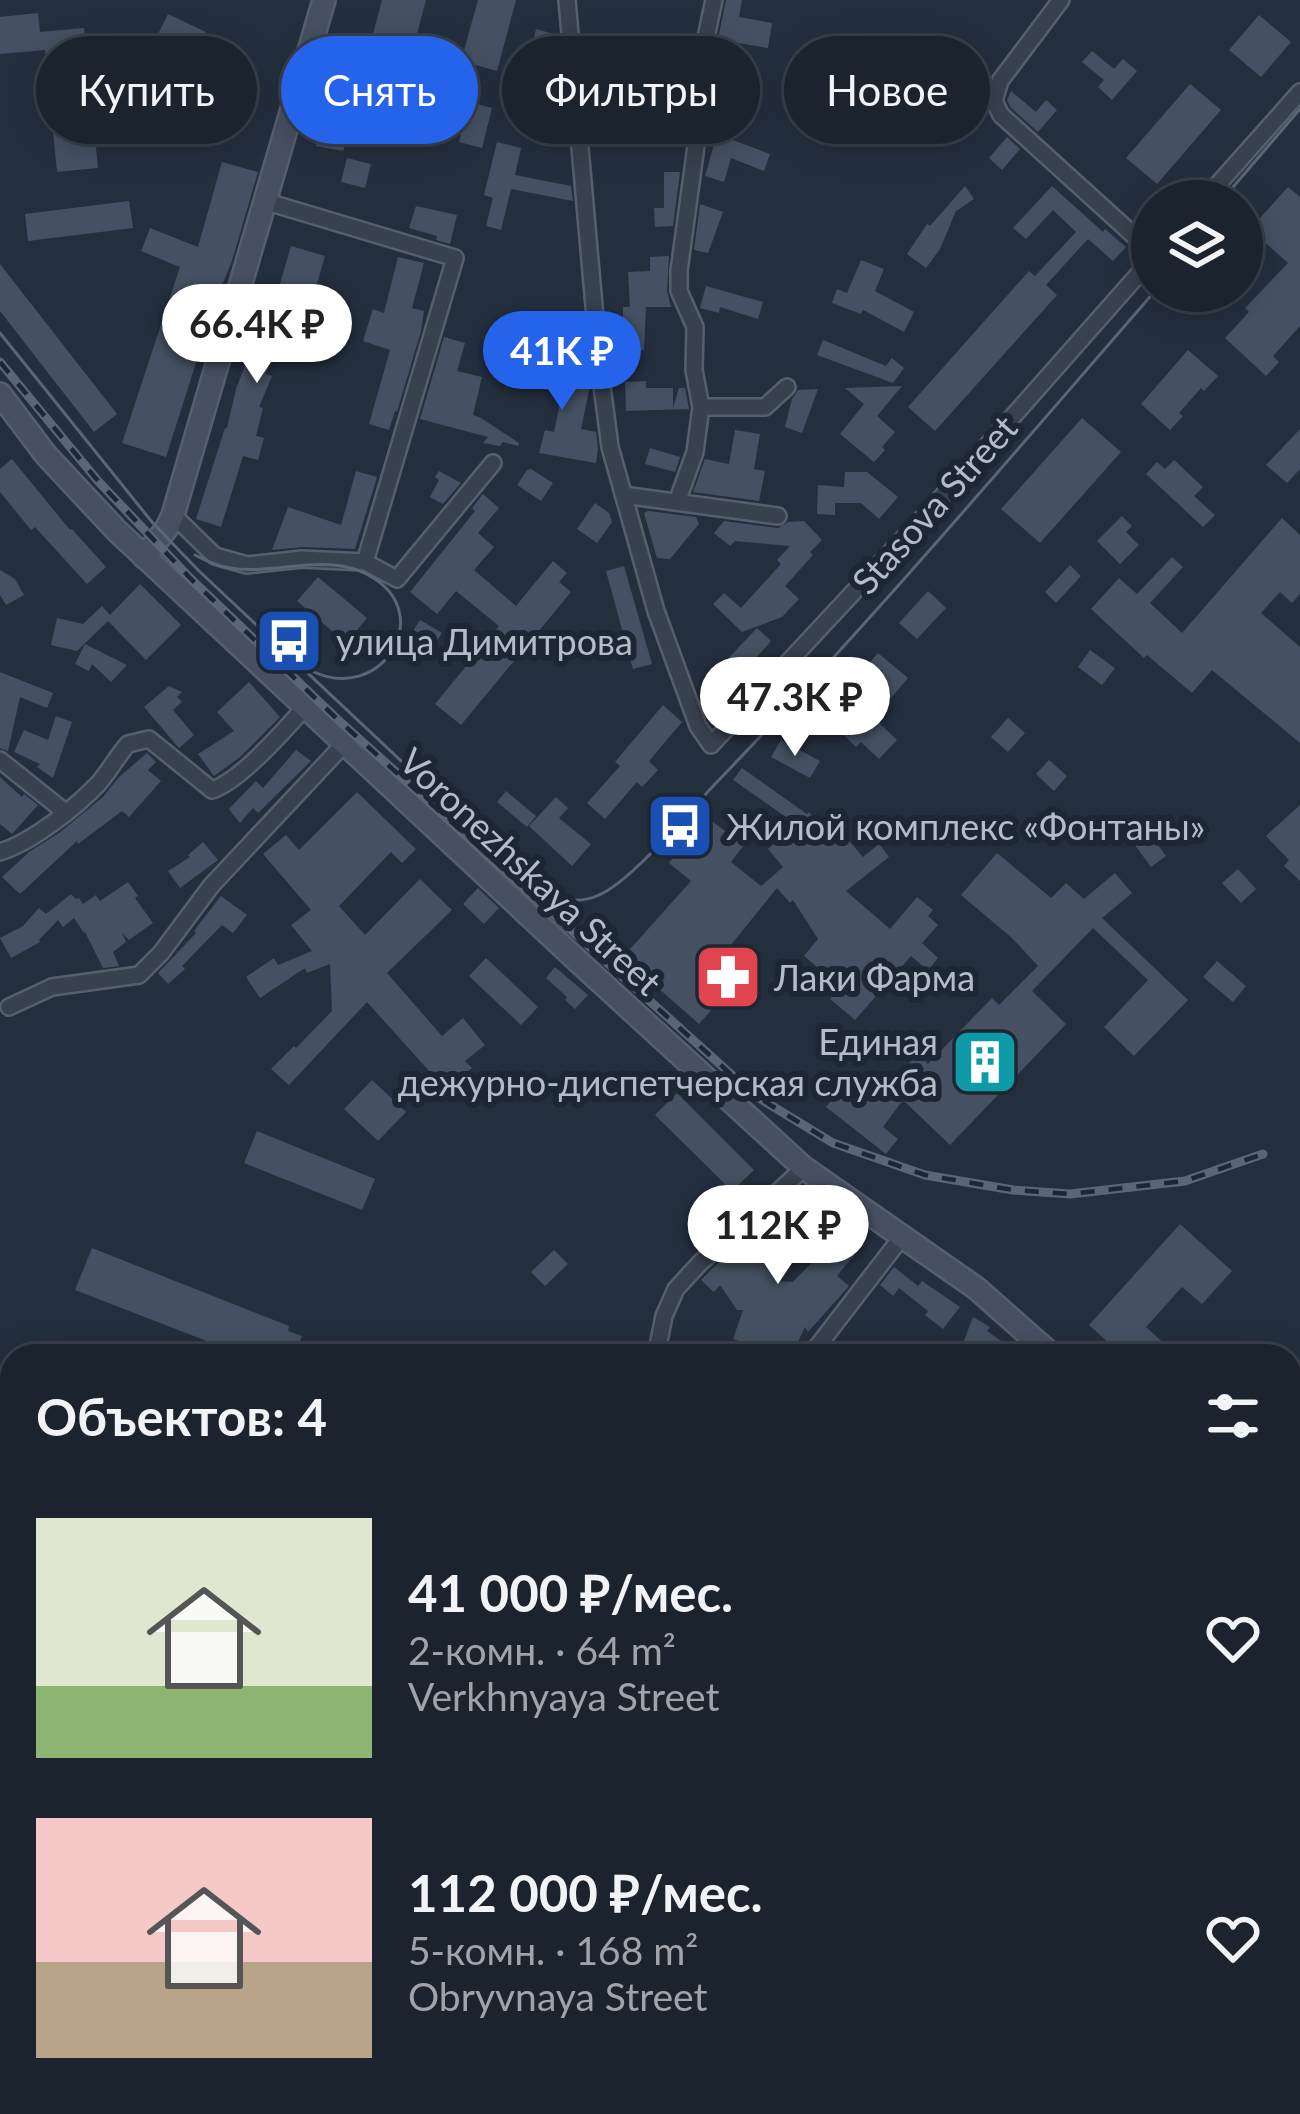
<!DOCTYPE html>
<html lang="ru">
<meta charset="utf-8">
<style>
body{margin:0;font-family:Lato,sans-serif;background:#282f3a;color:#f1f3f6;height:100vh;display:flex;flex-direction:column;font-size:45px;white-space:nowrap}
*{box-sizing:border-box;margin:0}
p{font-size:39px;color:#a0a4aa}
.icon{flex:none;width:66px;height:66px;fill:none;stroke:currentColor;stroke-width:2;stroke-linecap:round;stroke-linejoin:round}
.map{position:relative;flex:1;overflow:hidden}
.details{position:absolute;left:0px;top:1344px;width:1302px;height:771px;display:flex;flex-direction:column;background:#1b232e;border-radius:36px 36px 0 0;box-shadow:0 6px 30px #0003,0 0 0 3px #39404a}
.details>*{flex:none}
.guide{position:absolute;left:36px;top:36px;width:1230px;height:108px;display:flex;gap:24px}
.controls{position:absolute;left:1131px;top:180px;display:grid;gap:24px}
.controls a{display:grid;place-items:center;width:132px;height:132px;border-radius:50%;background:#1b232e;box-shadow:0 6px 30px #0003,0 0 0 3px #39404a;font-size:60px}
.price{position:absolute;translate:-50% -102px;padding:0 27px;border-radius:42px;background:#fff;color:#222;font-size:39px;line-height:78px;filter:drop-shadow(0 3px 6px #0008)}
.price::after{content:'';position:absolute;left:50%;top:72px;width:36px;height:27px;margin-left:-18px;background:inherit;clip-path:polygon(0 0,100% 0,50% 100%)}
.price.on{background:#2563eb;color:#fff}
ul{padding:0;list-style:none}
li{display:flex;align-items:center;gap:36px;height:300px;padding:0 36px}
li span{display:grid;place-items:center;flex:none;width:336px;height:240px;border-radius:0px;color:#555}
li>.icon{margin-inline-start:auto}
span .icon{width:144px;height:144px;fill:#fffc;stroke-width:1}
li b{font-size:51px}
h2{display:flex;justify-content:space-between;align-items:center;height:144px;padding:0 36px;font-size:51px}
.pill{padding:0 42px;border-radius:54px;background:#1b232e;box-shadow:0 6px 30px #0003,0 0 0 3px #39404a;font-size:42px;line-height:108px}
.pill.on{background:#2563eb;color:#fff}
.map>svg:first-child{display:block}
</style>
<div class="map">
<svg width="1300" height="2114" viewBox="0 0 1300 2114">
<rect width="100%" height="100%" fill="#242f3e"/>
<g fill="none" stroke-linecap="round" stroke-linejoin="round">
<path stroke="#394c67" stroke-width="4.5" d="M0,1483L12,1505
M0,1578L12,1563"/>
</g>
<path fill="#455162" d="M382,0H426L414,45L373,34Z
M478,0H516L497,71L461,61Z
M726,0H742L739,17L772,23L768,48L731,42L727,56L715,53Z
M38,13L40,32L84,28L98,168L57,172L45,50L0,54V17Z
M168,14L206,32L198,50L192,47L170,112L134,100L152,46Z
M1259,15L1291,42L1261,77L1229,50Z
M536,29L550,33L538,82L524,78Z
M1092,51L1114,69L1123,59L1137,71L1112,100L1098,87L1104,80L1082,62Z
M942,63L978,73L967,114L904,98L911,73L937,80Z
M336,68L372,82L373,76L413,82L399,127L359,115L356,117L343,151L316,146L338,83L331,81Z
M1190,84L1221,110L1157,184L1126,158Z
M1011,91L1036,112L1046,100L1057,110L1038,132L1011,108L1007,100Z
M655,99H680L679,113H666L665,139L648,138V119H612V105H655Z
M469,102L492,108L482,148L459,142Z
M866,103L892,109L888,127L862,121Z
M535,118L561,122L557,144L531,139Z
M717,134L770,154L764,171L731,158L724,182L705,176Z
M1007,137L1020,149L1002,170L989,158Z
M497,142L521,148L515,175L571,186L573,201L511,189L501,230L486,226L493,198L484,195Z
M347,158L371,164L365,188L341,182Z
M222,162L258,172L232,261L215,303L166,457L122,443L180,267L141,251L150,228L198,247Z
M664,172H680L673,226L655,227L654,208H664Z
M965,186L974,199L956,211L940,249L926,268L907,254L927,224L930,226Z
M1052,186L1103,232L1105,229L1126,247L1113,261L1088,239L1046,285L1057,295L935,431L908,407L1029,271L1035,276L1076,232L1053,210L1026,239L1013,228Z
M1288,187L1300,197V326L1273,356L1279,362L1266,376L1225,338L1249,312L1245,308L1288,263L1250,229Z
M129,201L133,228L28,241L25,214Z
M700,204L723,212L708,253L694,250Z
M416,206L457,215L450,244L436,240L437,236L409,228Z
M291,246L325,256L311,304L293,299L282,338L279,337L266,374L272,376L259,407L263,408L256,436L264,438L258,460L243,456L221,527L196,519L225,428H227L236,389L256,337L259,338L267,310L272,311Z
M669,256L667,291L671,307H646L644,350L618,352L617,332H623V307H630L628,272L650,271V257Z
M398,257L424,263L412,308L424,311L421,331L397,412L395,411L389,430L369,424L390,350L363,341L373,309L384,313Z
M861,260L884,269L875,291L914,312L904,332L863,310L861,314L832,303L837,289L847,293Z
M0,264L117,414L94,432L0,311Z
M706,286L763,302L758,319L720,307L719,313L700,308Z
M444,337L465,343L457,371L482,377L473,415L481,418L519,443L518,446L503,442L500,446L483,443L488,437L420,419Z
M823,340L886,366L892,358L904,368L893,383L817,355Z
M1188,350L1218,376L1204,391L1201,388L1179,413L1183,416L1170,430L1141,404Z
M522,357L559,366L556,379L590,386L581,429L596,432L598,448L596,463L539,453L545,430L554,432L562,394L516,382Z
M646,381V388H673V408L679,388H685L689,409L626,411L625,382Z
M902,386L877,416L895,432L882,447L885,450L874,462L840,434L864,404L845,388Z
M818,389L802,433L785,427L792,399L798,390Z
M1082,418L1121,452L1040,543L1001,509Z
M1300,429V469L1287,483L1266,465Z
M735,430L760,434L754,469L765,471L759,501L693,492L705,459L729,464Z
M650,448L680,457L675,472L645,464Z
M12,459L70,530L72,529L106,567L87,584L35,527L31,530L0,492V469Z
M1174,460L1203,487L1194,496L1215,515L1203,527L1146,474L1157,462L1165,469Z
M531,469L553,483L541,501L517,485L527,470Z
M356,471L377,477L355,549L302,547L272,550L288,507L341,525Z
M439,471L461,483L443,504L430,497L439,480L435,477Z
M845,472H867L898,497L879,519L861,503H835V515L817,514L818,485L844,487Z
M483,494L499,508L478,533L494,547L474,570L516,606L553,561L567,573L559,582L571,592L461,725L435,704L499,626L456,591L437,614L410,592L475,511L472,508Z
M595,503L609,513L612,522L597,543L577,529Z
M648,511L696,517L699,524L670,559L657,558L644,513Z
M1122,516L1132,526L1126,532L1139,545L1120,564L1097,541Z
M1282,518L1300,535V594L1292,603L1280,592L1261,613L1300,647V743L1212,670L1192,693L1147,655L1144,658L1091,609L1119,578L1137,594L1172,557L1183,567L1150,603L1182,633Z
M724,521L778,528L788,522L804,521L822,540L810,552L813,555L785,586L799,599L782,617L742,632L713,604L724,593L741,608L781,564L777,560L790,546L735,541L730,546L714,533Z
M1070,565L1081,576L1056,603L1045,592Z
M624,566L652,664L633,669L606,571Z
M0,570L15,579L24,595L6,605L0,595Z
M318,577L367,618L346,643L297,601Z
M140,584L181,625L146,660L108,621L77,651L51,645L57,618L83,624L102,606L110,615Z
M928,591L946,608L917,639L899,623Z
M420,620L442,633L430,652L408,639Z
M757,628L771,641L736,681L720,667Z
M85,644L127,665L111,682L92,664L89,671L75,664Z
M1090,650L1115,668L1102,685L1078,667Z
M878,653L908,678L874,718L897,740L879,759L861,742L856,747L824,716L861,678L858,676Z
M0,672L53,693L47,708L20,697L8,751L0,748Z
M249,682L280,717L240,757L214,776L198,754L234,731L217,712Z
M169,686L182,692L177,697L182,702L173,710L194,735L179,748L144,707Z
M663,705L682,722L649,761L658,770L642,787L637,782L605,819L587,803L620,766L615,762Z
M56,716L72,722L53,778L37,767L40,764L14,752L24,730L48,740Z
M1008,718L1025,733L1008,752L991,737Z
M781,740L820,761L810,778L771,757Z
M296,750L311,761L258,813L253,808L240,823L229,809L256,781L263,788Z
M147,753L156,762L148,770L161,781L129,817L122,811L78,844L77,841L20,894L2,877L29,852L59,833L103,797L119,777Z
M1049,760L1067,776L1054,791L1036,774Z
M742,768L807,814L809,812L826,831L834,824L863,857L879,844L889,857L846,891L890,929L917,897L933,910L928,916L938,925L922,943L938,958L928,970L911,956L855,1020L830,999L841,987L804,956L818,939L793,900L790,903L777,888L730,946L760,972L735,1000L727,992L699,1024L623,957L691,881L669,863L685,842L678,837L698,811L744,845L731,862L761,886L783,867L768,849L796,824L733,780Z
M0,777L22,797L24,794L38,805L12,834L0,824Z
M506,791L536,816L527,827L497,802Z
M357,792L416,849L402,863L391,852L339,906L365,935L420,879L452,910L387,973L442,1036L463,1018L485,1045L465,1061L472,1068L435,1101L418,1082L429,1071L367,1002L289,1085L271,1069L294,1046L296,1048L332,1011L330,964L307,973L305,968L260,998L246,977L274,958L278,965L312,951L291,925L311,910L263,854L286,835L299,850Z
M556,797L568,808L559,818L591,844L572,866L529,826Z
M1300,805V881L1284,866L1289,860L1266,836Z
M1150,834L1166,856L1151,867L1135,845Z
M203,842L218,860L180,888L168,871L190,857L188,855Z
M997,853L1051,898L1066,883L1084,899L1115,873L1132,893L1102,918L1188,1000L1134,1056L1104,1027L1148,980L1093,928L1032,991L1066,1024L950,1145L903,1100L883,1127L898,1139L886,1154L826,1107L838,1092L844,1096L855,1082L876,1098L918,1054L928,1064L992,998L999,1005L1038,966L1012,938L961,895Z
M1238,869L1256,889L1241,903L1222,883Z
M128,882L138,896L135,898L153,923L129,940L122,933L126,942L113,952L119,966L103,968L85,932L84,933L74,918L63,927L58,920L39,940L40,942L11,958L0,938L23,926L39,908L46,914L71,894L76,899L79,898L83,904L96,895L100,901Z
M478,888L499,908L484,924L463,904Z
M221,896L247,915L233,933L222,925L182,966L185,969L168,984L158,973L196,933L194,931Z
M486,958L538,1007L521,1025L469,976Z
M1217,961L1246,986L1233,1002L1203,977Z
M555,967L588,995L575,1009L565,1000L567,997L546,978Z
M372,1080L406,1112L378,1141L344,1109Z
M677,1093L754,1170L732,1191L655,1115Z
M257,1131L375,1179L362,1210L244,1163Z
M788,1209L805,1231L762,1261L777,1281L793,1282L817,1257L822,1263L840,1242L855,1254L837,1276L849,1286L808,1332L805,1327L796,1346L789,1353L763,1342L760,1348L733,1339L743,1310H737L720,1285L714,1292L701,1280L720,1261Z
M1180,1224L1232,1271L1202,1304L1182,1287L1146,1327L1178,1356H1123L1089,1325Z
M92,1248L289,1326L288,1331L302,1336L294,1356H237L235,1352L75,1290Z
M554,1250L568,1264L545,1286L531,1272Z
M894,1267L918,1286L922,1281L960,1307L943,1329L925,1315L928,1311L899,1288L893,1296L880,1285Z
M973,1317L990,1327L987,1331L1023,1356H958Z"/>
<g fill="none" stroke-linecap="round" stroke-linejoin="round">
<g stroke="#565f6c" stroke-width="20">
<path id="street" d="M567,0L599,363L610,447L656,611L698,726L711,745L932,508L1152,259
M1061,0L1000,81L994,101L1001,115L1152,252
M1203,201L1300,92
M701,407H765L787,387
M623,495L778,516
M677,502L695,452L701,407L694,370L695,327L679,291V271L696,146L695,89L714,0
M173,515L215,556L247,565L302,559L365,562L455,258L264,201
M365,562L397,579L493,463
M0,760L65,812
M0,852C32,842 75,808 98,784C109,772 117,756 128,744L149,739L212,790C239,782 285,730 305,707
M9,1007L52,987L139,975L161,953L211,886L345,743
M656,1356L664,1316L676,1289L699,1264L804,1168
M810,1356L901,1238
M1290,1878L1300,1881
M1276,2103L1299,2114
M623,2114L627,2103
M969,2114L973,2103"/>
</g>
<g stroke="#565f6c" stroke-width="26">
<path id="secondary" d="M0,394L46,455L117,531L581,964L804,1168L976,1288L1053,1356
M144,557L167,528L173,515L324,0
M1290,1564L1300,1573"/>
</g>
<use href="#street" stroke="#38414e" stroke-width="15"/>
<use href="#secondary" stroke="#465061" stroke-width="21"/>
<path stroke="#5a6575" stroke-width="3" d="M1221,201L1300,109
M0,333L152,522L198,570L531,883C551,898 575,906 599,895C632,881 689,811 717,782C869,624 1011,457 1155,291
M195,555C206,561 217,566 230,568C277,576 330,549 375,579C435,619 379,704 312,671"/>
<g stroke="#5a6575" stroke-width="9">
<path id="rail" d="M0,362L98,481L190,578L336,718L754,1095L833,1143L925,1175L1013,1190L1070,1194L1185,1181L1263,1154"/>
</g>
<use href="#rail" stroke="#1d2633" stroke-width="4.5" stroke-dasharray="14" stroke-linecap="butt"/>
</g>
<defs>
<g id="bus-square" transform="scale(3.45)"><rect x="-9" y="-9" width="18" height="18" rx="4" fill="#1a4fb4" stroke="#1d2633"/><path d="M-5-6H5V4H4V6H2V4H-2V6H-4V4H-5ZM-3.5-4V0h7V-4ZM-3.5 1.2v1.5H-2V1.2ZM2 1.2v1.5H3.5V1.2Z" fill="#fff"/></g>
<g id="pharmacy-square" transform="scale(3.45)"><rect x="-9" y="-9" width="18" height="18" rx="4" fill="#e0444e" stroke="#1d2633"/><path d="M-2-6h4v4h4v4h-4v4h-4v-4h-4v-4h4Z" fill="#fff"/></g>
<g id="building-square" transform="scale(3.45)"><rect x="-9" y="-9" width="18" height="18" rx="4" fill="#0f9aa8" stroke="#1d2633"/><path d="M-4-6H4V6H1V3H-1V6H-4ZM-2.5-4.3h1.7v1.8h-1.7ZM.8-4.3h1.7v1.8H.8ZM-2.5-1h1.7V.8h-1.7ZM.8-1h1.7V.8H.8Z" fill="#fff"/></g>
</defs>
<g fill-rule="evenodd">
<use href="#bus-square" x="289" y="641"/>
<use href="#bus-square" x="680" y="826"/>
<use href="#pharmacy-square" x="728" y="977"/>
<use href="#building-square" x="985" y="1062"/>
</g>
<g text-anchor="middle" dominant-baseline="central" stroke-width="12" stroke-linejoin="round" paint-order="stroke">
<g font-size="36" fill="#b4bcc9" stroke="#1d2633">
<text transform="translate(934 504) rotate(-48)">Stasova Street</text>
<text transform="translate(531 871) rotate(43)">Voronezhskaya Street</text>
</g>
<g font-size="36" fill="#b4bcc9" stroke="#1d2633" text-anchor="start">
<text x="336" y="641">улица Димитрова</text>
<text x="726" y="826">Жилой комплекс «Фонтаны»</text>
<text x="774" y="977">Лаки Фарма</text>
<text x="938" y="1041" text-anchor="end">Единая<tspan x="938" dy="41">дежурно-диспетчерская служба</tspan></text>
</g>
</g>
</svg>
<div class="controls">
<a><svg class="icon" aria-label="layers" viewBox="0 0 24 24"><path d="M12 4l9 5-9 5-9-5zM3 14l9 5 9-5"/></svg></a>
</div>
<b class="price" style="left:257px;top:386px">66.4K ₽</b>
<b class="price on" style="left:562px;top:413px">41K ₽</b>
<b class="price" style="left:795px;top:759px">47.3K ₽</b>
<b class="price" style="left:778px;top:1287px">112K ₽</b>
<div class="guide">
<a class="pill">Купить</a>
<a class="pill on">Снять</a>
<a class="pill">Фильтры</a>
<a class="pill">Новое</a>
</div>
<section class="details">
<h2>Объектов: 4<svg class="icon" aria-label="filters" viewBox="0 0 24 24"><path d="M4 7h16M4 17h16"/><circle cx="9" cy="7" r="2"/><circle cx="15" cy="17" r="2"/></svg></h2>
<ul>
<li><span style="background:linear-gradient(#dfe7d0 70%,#8fb573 0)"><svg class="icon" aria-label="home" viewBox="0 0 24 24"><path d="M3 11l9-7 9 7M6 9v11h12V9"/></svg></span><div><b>41 000 ₽/мес.</b><p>2-комн. · 64 m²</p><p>Verkhnyaya Street</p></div><svg class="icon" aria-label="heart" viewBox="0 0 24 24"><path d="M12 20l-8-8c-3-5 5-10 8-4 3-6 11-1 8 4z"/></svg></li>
<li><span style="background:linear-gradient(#f6c9c9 60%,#b9a48a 0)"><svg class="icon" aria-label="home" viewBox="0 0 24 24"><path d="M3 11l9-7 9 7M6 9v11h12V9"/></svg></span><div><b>112 000 ₽/мес.</b><p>5-комн. · 168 m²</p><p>Obryvnaya Street</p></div><svg class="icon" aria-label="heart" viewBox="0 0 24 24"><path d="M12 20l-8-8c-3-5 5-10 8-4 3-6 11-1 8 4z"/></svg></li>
</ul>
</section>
</div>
